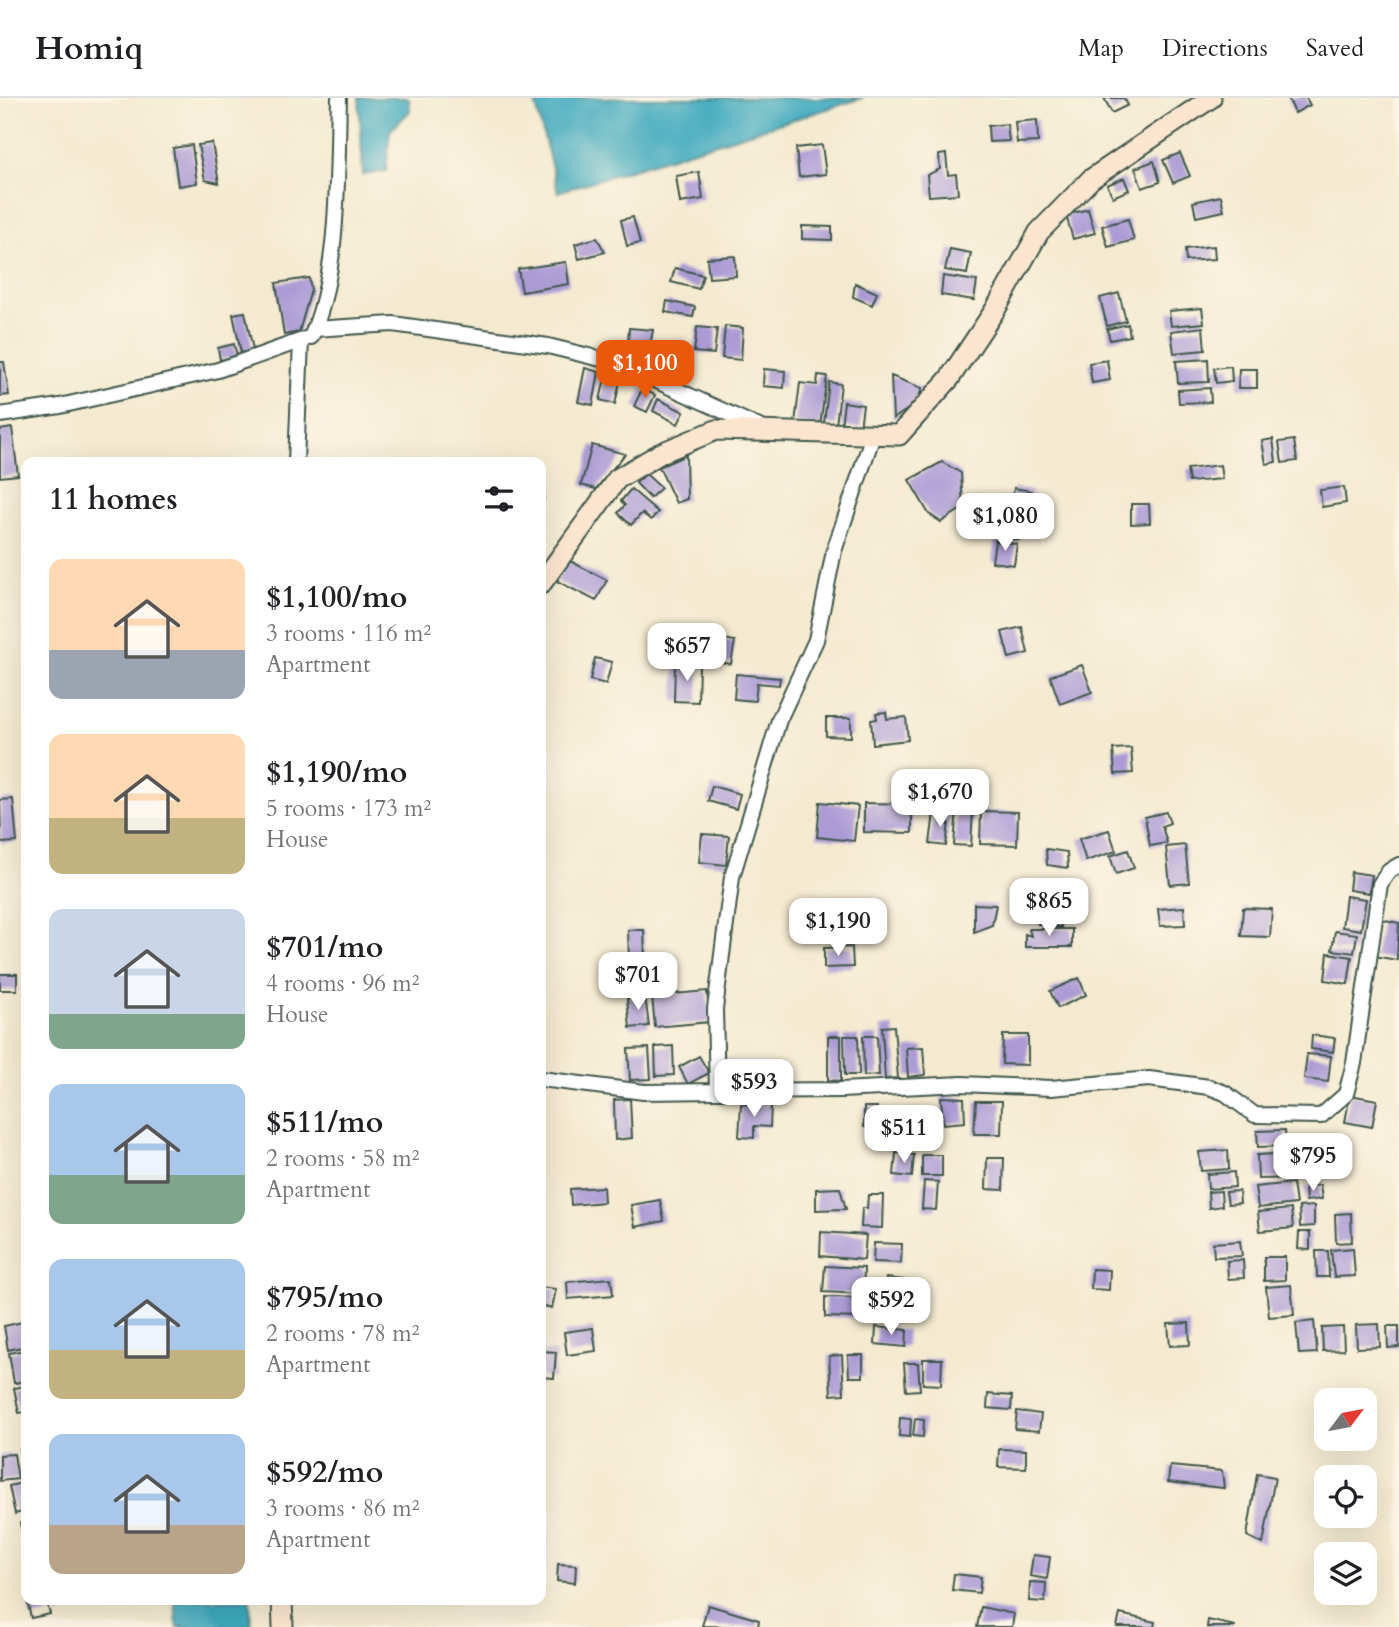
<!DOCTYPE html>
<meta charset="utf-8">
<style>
body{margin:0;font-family:Cardo,serif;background:#f2f2f2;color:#202124;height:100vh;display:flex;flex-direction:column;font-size:26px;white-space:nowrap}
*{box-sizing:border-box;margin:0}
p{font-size:23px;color:#757577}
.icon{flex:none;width:38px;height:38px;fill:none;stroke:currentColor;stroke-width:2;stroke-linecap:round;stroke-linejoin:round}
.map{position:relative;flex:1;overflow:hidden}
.sheet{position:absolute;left:21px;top:359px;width:525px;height:1148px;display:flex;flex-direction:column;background:#fff;border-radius:14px;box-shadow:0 7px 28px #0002}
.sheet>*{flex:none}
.needle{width:46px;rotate:58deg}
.tools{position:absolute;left:1314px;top:1290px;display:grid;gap:14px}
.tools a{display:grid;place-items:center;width:63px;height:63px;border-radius:14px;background:#fff;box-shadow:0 7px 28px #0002;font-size:35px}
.price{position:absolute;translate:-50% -60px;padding:0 16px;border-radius:14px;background:#fff;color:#222;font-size:23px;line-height:46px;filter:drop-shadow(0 2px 4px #0008)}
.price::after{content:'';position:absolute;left:50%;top:42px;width:21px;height:16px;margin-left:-10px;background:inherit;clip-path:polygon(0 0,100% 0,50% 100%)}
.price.current{background:#ea580c;color:#fff}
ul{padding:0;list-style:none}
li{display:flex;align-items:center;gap:21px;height:175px;padding:0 28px}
li span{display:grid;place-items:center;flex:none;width:196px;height:140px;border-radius:14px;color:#555}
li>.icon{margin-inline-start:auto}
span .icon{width:84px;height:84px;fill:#fffc;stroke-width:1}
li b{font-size:30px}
h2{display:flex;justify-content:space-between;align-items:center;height:84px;padding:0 28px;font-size:30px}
header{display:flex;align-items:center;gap:42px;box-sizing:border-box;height:98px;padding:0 35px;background:#fff;border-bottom:2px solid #e0e0e0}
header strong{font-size:33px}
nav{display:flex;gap:38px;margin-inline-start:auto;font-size:24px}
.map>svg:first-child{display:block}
</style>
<header>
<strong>Homiq</strong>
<nav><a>Map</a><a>Directions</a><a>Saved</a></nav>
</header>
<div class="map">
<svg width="1399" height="1529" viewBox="0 0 1399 1529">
<rect width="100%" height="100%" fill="#fcf5e5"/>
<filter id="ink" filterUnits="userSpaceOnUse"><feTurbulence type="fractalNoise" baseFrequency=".0143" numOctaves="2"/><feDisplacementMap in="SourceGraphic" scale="14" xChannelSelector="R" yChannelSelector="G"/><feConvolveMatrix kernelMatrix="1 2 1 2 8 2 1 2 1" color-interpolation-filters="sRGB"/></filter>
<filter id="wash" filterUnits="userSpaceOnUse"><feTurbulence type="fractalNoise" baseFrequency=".00686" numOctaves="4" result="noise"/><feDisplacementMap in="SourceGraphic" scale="28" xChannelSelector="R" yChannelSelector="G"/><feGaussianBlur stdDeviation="1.57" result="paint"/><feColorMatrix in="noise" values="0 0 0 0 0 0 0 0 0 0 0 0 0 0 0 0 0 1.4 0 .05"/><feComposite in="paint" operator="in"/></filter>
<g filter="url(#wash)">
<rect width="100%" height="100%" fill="#f4ead0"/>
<path fill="#3da9bd" stroke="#2e7378" stroke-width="2" d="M359,0H409L410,13L390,33L386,73L363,77Z
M534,0H863L558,94Z
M175,1502H250L251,1529H177Z"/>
<g id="blocks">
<path fill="#ab9bd5" d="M1104,0H1124L1128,7L1112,15Z
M1288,0H1306L1310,7L1295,15Z
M1037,22L1038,44L1017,45L1015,24Z
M1007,26L1009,43L989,44L988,28Z
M212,45L219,85L205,82L198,47Z
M192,47L197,85L178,88L173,50Z
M822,47L826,76L799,79L796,50Z
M1180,55L1190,78L1173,85L1163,62Z
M946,56L948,77L956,76L958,96L929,98L927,77L940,71L939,57Z
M1154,63L1160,84L1142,90L1135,70Z
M699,74L703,101L680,105L676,78Z
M1124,80L1129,92L1113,99L1107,87Z
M1221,98L1224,113L1196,119L1193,104Z
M1088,111L1095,135L1073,141L1066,117Z
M633,119L640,145L627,148L621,122Z
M1128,121L1134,142L1108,149L1102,128Z
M802,128L832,129V142L802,141Z
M597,140L605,154L579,161L575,146Z
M1214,148L1215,161L1186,163L1185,151Z
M950,151L971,155L967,176L945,172Z
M735,158L736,178L709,180L707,160Z
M566,164L569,186L522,194L518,171Z
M675,170L703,177L699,191L671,184Z
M943,178L977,183L974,202L941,197Z
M309,180L311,192L299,234L284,237L276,185Z
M855,185L877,195L872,207L853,199Z
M1119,195L1126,223L1107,228L1100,200Z
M667,203L695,209L693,219L665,214Z
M1202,210L1204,225L1171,228L1169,213Z
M245,214L253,252L241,255L233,216Z
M1128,226L1130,238L1110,242L1107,231Z
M725,228L743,230L741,262L722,260Z
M697,229L717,231L714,256L694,254Z
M1203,229L1205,252L1174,255L1171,233Z
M629,230L653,232L650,248L628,246Z
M234,246L237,258L220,262L218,250Z
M1208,261L1209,284L1178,285L1176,263Z
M1107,262L1110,282L1092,285L1089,265Z
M0,264H4L9,297L0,298Z
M1231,268L1232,283L1216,285L1214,270Z
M585,270L599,274L593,307L578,304Z
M764,271L785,273L784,290L763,288Z
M1239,271H1257V290H1238Z
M818,277L827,278L820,328L795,325L800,285L817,287Z
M891,278L922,290L917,305L893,321Z
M605,280L620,284L615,306L600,302Z
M829,284L841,286L836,327L824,325Z
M1210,290L1211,304L1179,305L1178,292Z
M642,291L655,297L647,314L634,308Z
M658,301L684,314L678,326L653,313Z
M844,304L863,307L860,330L841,328Z
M12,330L18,377L0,379V332Z
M1273,341L1276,364L1266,366L1262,343Z
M1294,342L1297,363L1282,365L1279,344Z
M592,347L625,356L596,391L581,387Z
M686,357L687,401L676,405L659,369Z
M942,364L961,375L963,410L941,424L929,416L909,382Z
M1220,367L1222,381L1189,384L1187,371Z
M646,376L661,390L650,400L636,385Z
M541,378H545L544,401L541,400Z
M1344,389L1346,405L1322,409L1320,392Z
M1014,390L1031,393L1027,417L1010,414Z
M631,391L658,414L651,422L642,415L631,427L618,415L625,407L621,403Z
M1131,406H1149L1150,425L1131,426Z
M1003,418L1022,421L1019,442L999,439Z
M995,443L1017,446L1014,467L992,464Z
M568,462L607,482L596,503L557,483Z
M1022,529L1028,555L1009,560L1002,534Z
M718,540L735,543L731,566L714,563Z
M595,560L612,564L606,586L590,582Z
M675,567L699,568L698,604L674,603Z
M1082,567L1092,594L1060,606L1050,578Z
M736,576L780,580L779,587L757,585L755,603L734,601Z
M886,614L887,621L906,619L908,642L873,646L871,622L877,621L876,615Z
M826,620H851V639L826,638Z
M1131,650L1133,675L1115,676L1113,651Z
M712,688L740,696L736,711L708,703Z
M13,701L17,744L1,745L0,702Z
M820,704L858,708L854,743L817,739Z
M864,705L912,706V735L864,734Z
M957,710L973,711L971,748L954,747Z
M981,713L1018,714L1017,747L980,746Z
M934,714L950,716L946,748L930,746Z
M1166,714L1170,725L1162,728L1167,745L1150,748L1145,719Z
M1109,732L1116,753L1086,763L1079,741Z
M702,736L729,738L726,767L699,764Z
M1185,747L1189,785L1170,787L1166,749Z
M1046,751L1067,754L1068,770L1047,767Z
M1128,752L1134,770L1116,776L1110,758Z
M1351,774L1372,777L1369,795L1349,792Z
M1346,798L1366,801L1361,832L1342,829Z
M1040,805L1063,808L1061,829L1038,826Z
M974,806L996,807L992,827L974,834Z
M1184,809L1185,827L1160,828L1158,811Z
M1243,810L1272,811L1270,839L1241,838Z
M1381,821L1399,825L1397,862L1374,858Z
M1029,831H1072V849H1025V836L1031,838Z
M628,832H644L645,859H629Z
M1335,833L1357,836L1354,855L1332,852Z
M852,849L853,869L824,870V850Z
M1328,855L1352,859L1348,886L1325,882Z
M0,876H17V892H0Z
M1079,880L1086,897L1058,910L1050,893Z
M707,893L710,924L655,929L652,898Z
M645,898L649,928L630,930L627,900Z
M894,928L898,980L885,981L882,929Z
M1003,937H1028V967L1002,966Z
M1312,937L1335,940L1333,954L1311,951Z
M828,938H841V983L828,982Z
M844,938H858L859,977H845Z
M863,938H877L879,977L864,978Z
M673,948L674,977L656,978L655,949Z
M923,949L925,977L908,979L906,950Z
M649,950L651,981L630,982L628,951Z
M1307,956L1331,958L1328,984L1304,981Z
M699,958L709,975L688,986L679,969Z
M1350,997L1377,1002L1372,1029L1345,1024Z
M941,999L964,1000L965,1024L943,1026Z
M630,1001L632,1040L615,1042L614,1002Z
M976,1003H1002L1001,1036H974Z
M741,1006L771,1008L770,1029L754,1028V1040L739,1039Z
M864,1009H877L878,1028L864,1029Z
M1285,1032L1286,1048L1258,1049L1257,1033Z
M1228,1052L1229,1071L1201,1073L1199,1054Z
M896,1055L914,1057L912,1079L894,1077Z
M1295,1055L1296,1080L1258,1081L1257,1057Z
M922,1057H942V1078H922Z
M987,1060H1004L1003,1092L986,1091Z
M1234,1074L1235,1089L1208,1091L1207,1076Z
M924,1083L938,1084L936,1112L922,1111Z
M1293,1085L1296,1106L1258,1110L1255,1089Z
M1320,1087L1322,1101L1306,1103L1305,1089Z
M603,1089L604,1104L571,1107L570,1091Z
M840,1090L846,1111L816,1112V1091Z
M1221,1093L1222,1108L1209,1110L1208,1094Z
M1239,1093L1240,1105L1228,1106L1226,1094Z
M868,1097H883L882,1130L861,1129L862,1110H867Z
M660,1102L664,1123L635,1129L631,1107Z
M1314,1108V1128L1300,1129L1299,1109Z
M1291,1111L1293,1130L1260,1133L1258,1114Z
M1351,1115L1352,1144L1336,1145L1335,1116Z
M821,1134L866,1137L864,1162L820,1158Z
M1299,1134H1310V1152L1298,1151Z
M1240,1143L1242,1158L1214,1159L1213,1145Z
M874,1145L902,1146L901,1165L873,1164Z
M1353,1150L1355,1178L1334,1179L1331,1152Z
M1316,1153H1328L1329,1179H1317Z
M1264,1159H1285V1182L1264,1183Z
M1243,1162L1244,1180L1228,1181L1227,1163Z
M825,1168L864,1170L863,1196L823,1194Z
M1092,1171L1110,1172L1109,1192L1091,1191Z
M611,1180L613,1197L568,1201L567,1184Z
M886,1180L919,1184L916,1216L883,1213Z
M1291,1187L1294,1217L1269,1219L1266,1189Z
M541,1189L556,1191L552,1210L541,1208Z
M825,1199L861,1200L860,1220L825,1219Z
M1314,1223L1317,1255L1299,1256L1296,1225Z
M23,1224L26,1248L8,1252L4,1228Z
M1189,1225L1190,1247L1170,1248L1168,1226Z
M1379,1226L1380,1249L1357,1250L1356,1227Z
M1387,1228H1399V1249L1388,1250Z
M876,1229L907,1232L906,1249L875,1246Z
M1343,1229L1344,1252L1323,1253L1322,1230Z
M593,1230L596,1253L567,1257L564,1234Z
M26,1252V1283L14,1285L9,1255Z
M541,1253L556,1254L554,1280L541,1279Z
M842,1257L844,1296L831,1297L829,1258Z
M848,1257H863V1279H849Z
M923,1261H942L941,1287L923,1286Z
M904,1265H918L920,1292L906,1293Z
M26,1288V1314L19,1315L14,1290Z
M988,1296L1012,1298L1011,1312L987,1310Z
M1017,1313L1041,1316L1039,1333L1015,1331Z
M900,1320L911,1321L910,1339L899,1338Z
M915,1321L924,1322L923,1339L913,1338Z
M26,1350V1375L23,1376L20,1351Z
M999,1351L1026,1352V1370L998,1369Z
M14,1356L18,1381L0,1383V1357Z
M1170,1368L1222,1373L1224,1390L1168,1384Z
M1257,1376L1275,1379L1263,1446L1247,1438Z
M26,1384V1413L15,1416L9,1388Z
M26,1424V1448H25L20,1425Z
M1033,1457L1050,1459L1047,1481L1030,1478Z
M558,1466L576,1467L575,1485L557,1483Z
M954,1476L981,1479L979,1495L952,1492Z
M1030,1484L1046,1485L1045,1504L1029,1503Z
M27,1502H46L50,1516L31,1520Z
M52,1502H79V1503L53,1508Z
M708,1507L759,1522L758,1529L702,1528Z
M981,1509L1014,1516L1012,1529H977Z
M1120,1516L1155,1524L1154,1529H1117Z
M1208,1522L1235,1528V1529H1207Z"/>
</g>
</g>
<g filter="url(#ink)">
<use href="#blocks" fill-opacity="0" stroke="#3f574b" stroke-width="2"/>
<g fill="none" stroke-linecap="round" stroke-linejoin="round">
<g stroke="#3f574b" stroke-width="18">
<path id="street" d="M314,231L393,226L548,248L617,265L761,330
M0,317L60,308L218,272L311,239C340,175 337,71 339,0
M296,364L301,243
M541,981L644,994L717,993L715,911L732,779L779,622L816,542L834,453L873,337
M717,993L840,992L962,986L1051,990L1149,981L1209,989L1225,995L1255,1017L1321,1018L1346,996L1354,965L1380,786L1389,773L1399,767"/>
</g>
<g stroke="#3f574b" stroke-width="23">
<path id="secondary" d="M541,486L617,381L661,355L716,332L899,337L949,281L995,212L1039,134L1091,81L1211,0
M282,1502L283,1529"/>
</g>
<use href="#street" stroke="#fff" stroke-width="14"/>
<use href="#secondary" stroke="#fbe5cf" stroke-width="19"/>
</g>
</g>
</svg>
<div class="tools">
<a><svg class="needle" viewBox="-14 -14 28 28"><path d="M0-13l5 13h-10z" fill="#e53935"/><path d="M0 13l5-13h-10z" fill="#757577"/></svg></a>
<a><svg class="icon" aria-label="locate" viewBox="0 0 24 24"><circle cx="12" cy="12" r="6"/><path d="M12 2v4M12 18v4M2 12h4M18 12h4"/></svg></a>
<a><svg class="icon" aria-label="layers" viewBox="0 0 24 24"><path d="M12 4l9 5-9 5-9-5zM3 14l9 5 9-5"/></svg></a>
</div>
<b class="price current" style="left:645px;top:302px">$1,100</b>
<b class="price" style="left:1005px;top:455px">$1,080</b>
<b class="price" style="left:687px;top:585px">$657</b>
<b class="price" style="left:940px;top:731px">$1,670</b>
<b class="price" style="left:1049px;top:840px">$865</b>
<b class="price" style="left:838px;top:860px">$1,190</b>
<b class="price" style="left:638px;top:914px">$701</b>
<b class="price" style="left:754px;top:1021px">$593</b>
<b class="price" style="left:904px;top:1067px">$511</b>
<b class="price" style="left:1313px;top:1095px">$795</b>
<b class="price" style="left:891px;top:1239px">$592</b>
<section class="sheet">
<h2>11 homes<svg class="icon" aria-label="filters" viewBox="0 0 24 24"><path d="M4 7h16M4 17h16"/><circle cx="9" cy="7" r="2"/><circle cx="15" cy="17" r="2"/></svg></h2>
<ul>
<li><span style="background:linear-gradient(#ffd9b3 65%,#9aa5b1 0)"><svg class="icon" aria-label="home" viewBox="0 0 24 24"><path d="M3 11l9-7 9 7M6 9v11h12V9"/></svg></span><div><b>$1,100/mo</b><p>3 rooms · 116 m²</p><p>Apartment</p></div></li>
<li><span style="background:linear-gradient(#ffd9b3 60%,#c2b280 0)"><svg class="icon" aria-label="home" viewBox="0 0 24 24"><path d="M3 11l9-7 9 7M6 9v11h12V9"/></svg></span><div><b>$1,190/mo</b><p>5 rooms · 173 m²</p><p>House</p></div></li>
<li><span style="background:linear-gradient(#c9d6e8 75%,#7fa58c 0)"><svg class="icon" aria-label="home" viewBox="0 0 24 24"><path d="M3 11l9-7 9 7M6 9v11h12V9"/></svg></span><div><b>$701/mo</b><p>4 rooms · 96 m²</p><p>House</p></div></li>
<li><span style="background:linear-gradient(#a9c7e8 65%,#7fa58c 0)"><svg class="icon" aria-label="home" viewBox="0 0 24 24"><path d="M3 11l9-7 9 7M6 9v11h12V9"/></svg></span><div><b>$511/mo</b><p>2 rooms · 58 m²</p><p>Apartment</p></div></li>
<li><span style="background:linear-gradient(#a9c7e8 65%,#c2b280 0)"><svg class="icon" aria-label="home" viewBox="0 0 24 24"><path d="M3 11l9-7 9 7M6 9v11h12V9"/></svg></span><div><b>$795/mo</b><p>2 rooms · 78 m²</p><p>Apartment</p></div></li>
<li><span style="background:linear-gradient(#a9c7e8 65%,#b9a48a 0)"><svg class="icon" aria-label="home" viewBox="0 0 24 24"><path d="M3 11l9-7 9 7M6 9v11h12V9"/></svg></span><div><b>$592/mo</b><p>3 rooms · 86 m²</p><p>Apartment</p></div></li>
</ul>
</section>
</div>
